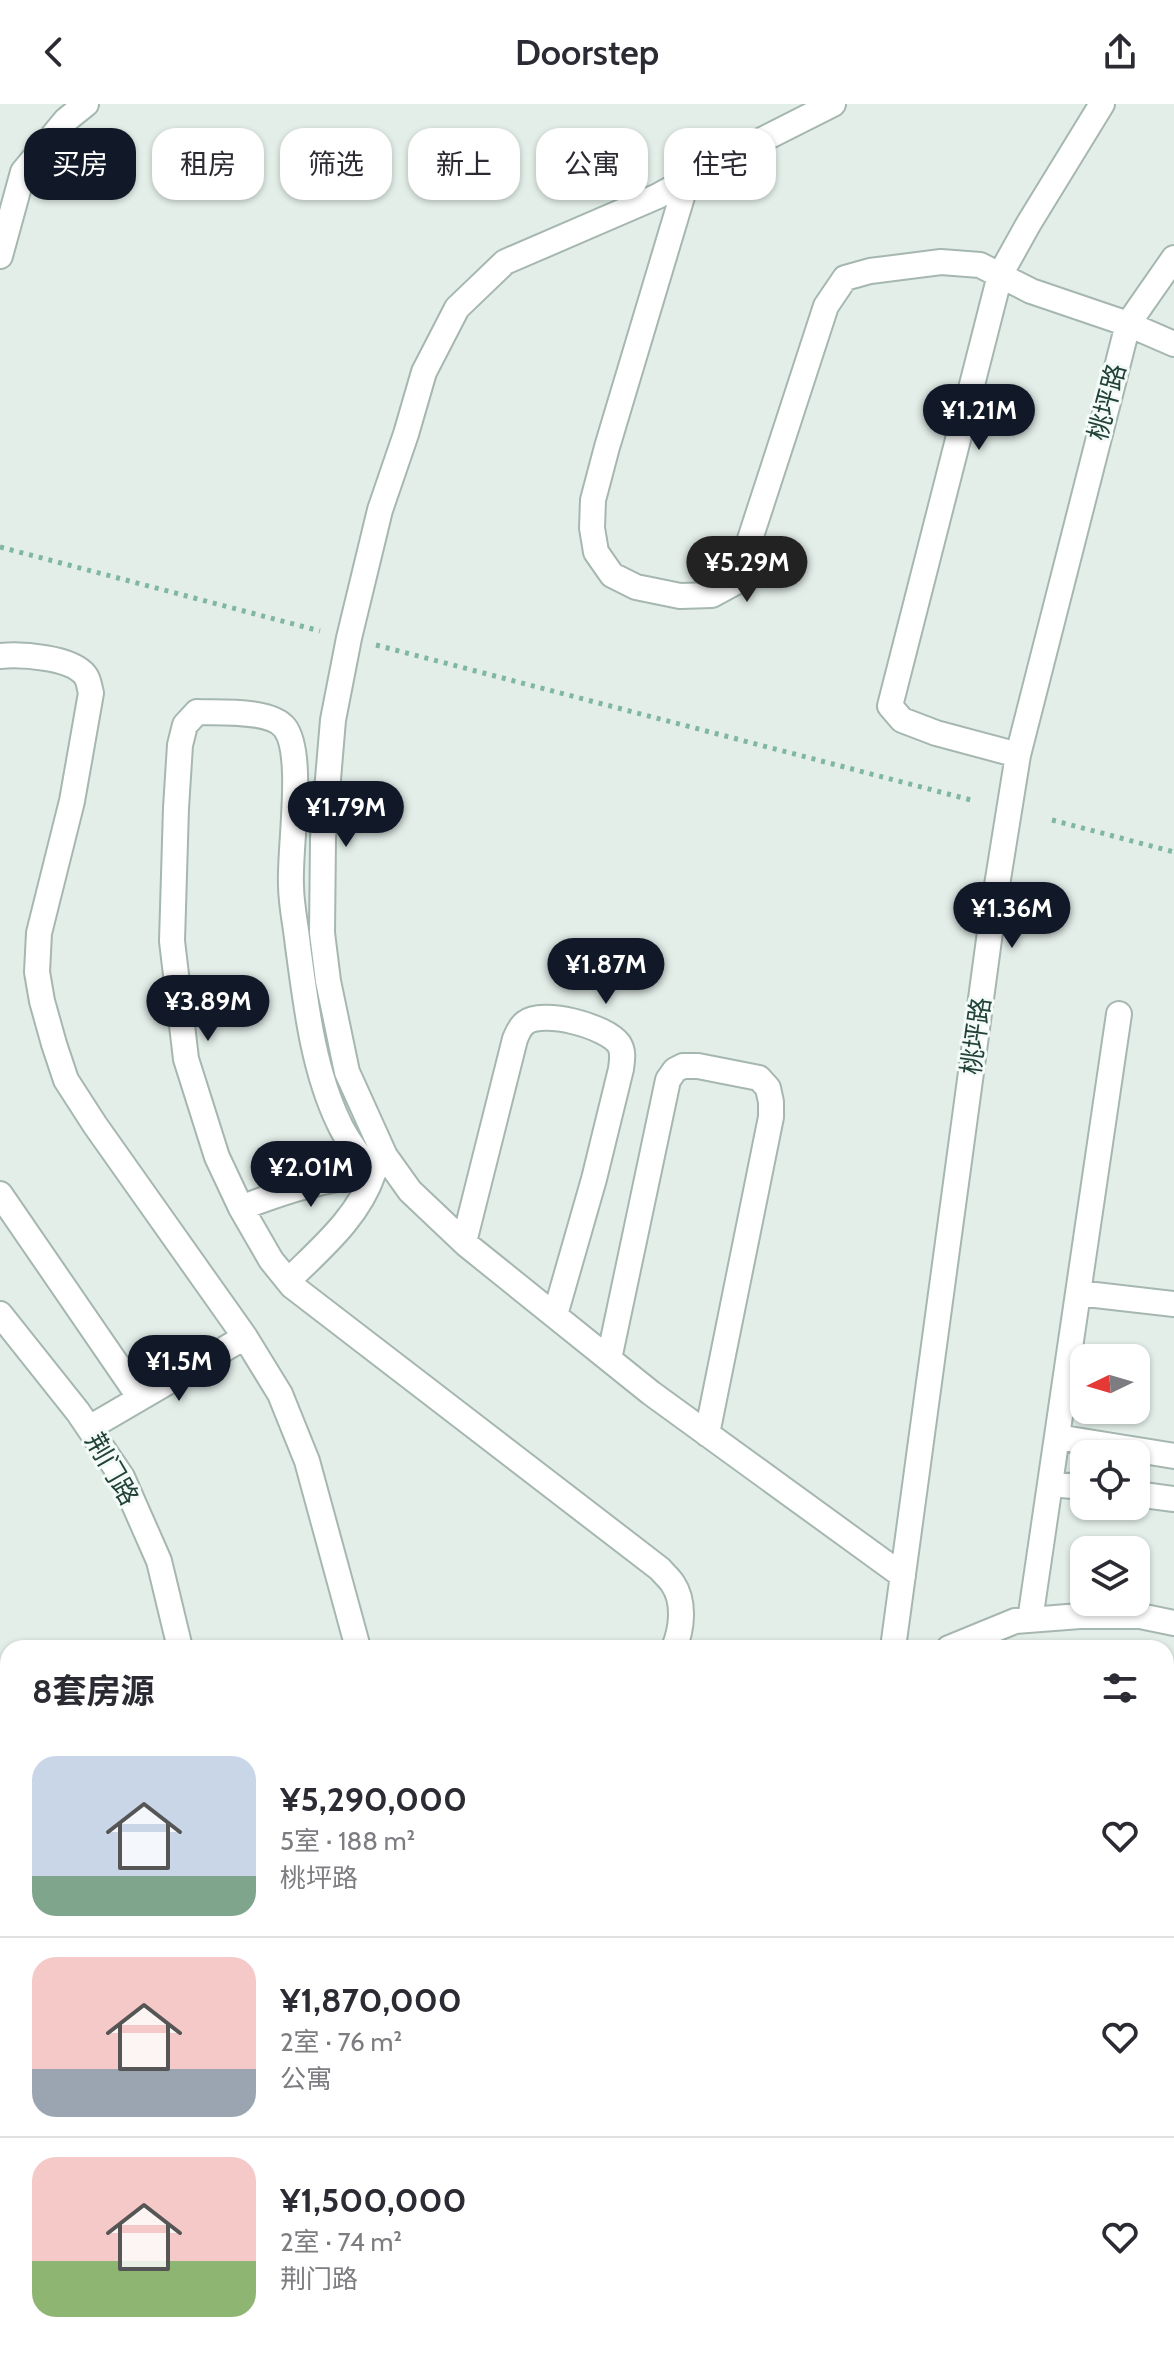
<!DOCTYPE html>
<html lang="zh">
<meta charset="utf-8">
<style>
body{margin:0;font-family:Cabin,"Noto Sans SC",sans-serif;background:#f7f7f7;color:#2b2b33;height:100vh;display:flex;flex-direction:column;font-size:30px;white-space:nowrap}
*{box-sizing:border-box;margin:0}
p{font-size:26px;color:#7c7c81}
.icon{flex:none;width:44px;height:44px;fill:none;stroke:currentColor;stroke-width:2;stroke-linecap:round;stroke-linejoin:round}
.map{position:relative;flex:1;overflow:hidden}
.sheet{position:absolute;left:0px;top:1536px;width:1174px;height:714px;display:flex;flex-direction:column;background:#fff;border-radius:24px 24px 0 0;box-shadow:0 2px 6px #0004}
.sheet>*{flex:none}
.hud{position:absolute;left:24px;top:24px;width:1126px;height:72px;display:flex;gap:16px}
.needle{width:52px;rotate:265deg}
.controls{position:absolute;left:1070px;top:1240px;display:grid;gap:16px}
.controls a{display:grid;place-items:center;width:80px;height:80px;border-radius:16px;background:#fff;box-shadow:0 2px 6px #0004;font-size:40px}
.price{position:absolute;translate:-50% -68px;padding:0 18px;border-radius:28px;background:#111827;color:#fff;font-size:26px;line-height:52px;filter:drop-shadow(0 2px 4px #0008)}
.price::after{content:'';position:absolute;left:50%;top:48px;width:24px;height:18px;margin-left:-12px;background:inherit;clip-path:polygon(0 0,100% 0,50% 100%)}
.price.on{background:#222;color:#fff}
ul{padding:0;list-style:none}
li{display:flex;align-items:center;gap:24px;height:200px;padding:0 32px}
li+li{border-top:2px solid #e1e1e2}
li span{display:grid;place-items:center;flex:none;width:224px;height:160px;border-radius:24px;color:#555}
li>.icon{margin-inline-start:auto}
span .icon{width:96px;height:96px;fill:#fffc;stroke-width:1}
li b{font-size:34px}
h2{display:flex;justify-content:space-between;align-items:center;height:96px;padding:0 32px;font-size:34px}
.tag{padding:0 28px;border-radius:24px;background:#fff;box-shadow:0 2px 6px #0004;font-size:28px;line-height:72px}
.tag.on{background:#111827;color:#fff}
header{display:flex;justify-content:space-between;align-items:center;height:104px;padding:0 32px;background:#fff;font-size:36px;font-weight:600}
.map>svg:first-child{display:block}
</style>
<header><svg class="icon" aria-label="back" viewBox="0 0 24 24"><path d="M15 5l-7 7 7 7"/></svg>Doorstep<svg class="icon" aria-label="share" viewBox="0 0 24 24"><path d="M12 15V3M7 8l5-5 5 5M5 13v7h14v-7"/></svg></header>
<div class="map">
<svg width="1174" height="2249" viewBox="0 0 1174 2249">
<rect width="100%" height="100%" fill="#e3eee9"/>
<path fill="#b9e2c3" d="M1166,1735L1174,1736V1963L1166,1969Z
M257,2242H937L933,2249H259Z"/>
<g fill="none" stroke-linecap="round" stroke-linejoin="round">
<g stroke="#a5b7b0" stroke-width="28">
<path id="minor" d="M833,0L734,50L658,92L505,158L457,204L424,268L406,330L380,406L349,534L333,616L323,734L322,829L328,877L347,968L385,1052L410,1087L467,1141L651,1289L903,1472
M687,76L607,343L593,396L592,424L596,448L612,471L636,483L680,492L712,491L736,478L826,202L845,174L870,167L941,158L980,161L1031,187L1128,220L1174,240
M0,152L23,68L66,16L86,0
M0,552C21,550 71,553 85,571C89,576 89,582 91,589L72,697L39,829L37,868L42,897L54,940L66,976L95,1021L245,1233L280,1290L307,1357L358,1544
M1018,651L936,629L902,616L890,602L1000,171L1029,119L1102,0
M373,1070C361,1054 347,1037 339,1019C313,965 306,901 298,842C296,822 291,801 291,781C289,745 305,651 285,624C271,605 218,609 197,608L185,621L180,641L176,704L172,837L186,955L217,1053L241,1104L271,1156L292,1182L660,1465C664,1470 670,1475 673,1480C685,1498 682,1525 674,1544
M0,1090L140,1294
M241,1104C287,1086 323,1075 373,1070
M464,1138L515,935C517,930 521,922 525,919C543,905 606,922 619,940C624,948 622,956 621,965L594,1075L555,1211
M288,1177C320,1145 358,1114 373,1070
M1078,1189L1174,1200
M0,1210L78,1308L122,1373L159,1457L180,1544
M609,1255L668,976L675,966L683,962H698L759,974L768,984L771,998V1013L707,1330
M89,1324L245,1233
M1057,1333L1174,1352
M1050,1380L1084,1383
M1136,1390L1174,1395
M1030,1516L1119,910
M893,1544L993,806L1018,651L1128,220L1174,154
M949,1544L1015,1517L1080,1512H1140L1174,1519
M0,1684L8,1817
M1166,1990L1174,1984
M1155,2242L1168,2249
M960,2249L965,2242
M1075,2249L1092,2242"/>
</g>
<path stroke="#80b6a4" stroke-width="5" stroke-dasharray="4 6" stroke-linecap="butt" d="M0,443L320,527
M376,541L971,696
M1052,716L1174,748
M0,2222L8,2220"/>
<use href="#minor" stroke="#fff" stroke-width="24"/>
</g>
<g text-anchor="middle" dominant-baseline="central" stroke-width="6" stroke-linejoin="round" paint-order="stroke">
<g font-size="26" fill="#204238" stroke="#f4faf7">
<text transform="translate(1107 298) rotate(-75)">桃坪路</text>
<text transform="translate(976 932) rotate(-82)">桃坪路</text>
<text transform="translate(112 1365) rotate(60)">荆门路</text>
</g>
</g>
</svg>
<div class="controls">
<a><svg class="needle" viewBox="-14 -14 28 28"><path d="M0-13l5 13h-10z" fill="#e53935"/><path d="M0 13l5-13h-10z" fill="#7c7c81"/></svg></a>
<a><svg class="icon" aria-label="locate" viewBox="0 0 24 24"><circle cx="12" cy="12" r="6"/><path d="M12 2v4M12 18v4M2 12h4M18 12h4"/></svg></a>
<a><svg class="icon" aria-label="layers" viewBox="0 0 24 24"><path d="M12 4l9 5-9 5-9-5zM3 14l9 5 9-5"/></svg></a>
</div>
<b class="price" style="left:979px;top:348px">¥1.21M</b>
<b class="price on" style="left:747px;top:500px">¥5.29M</b>
<b class="price" style="left:346px;top:745px">¥1.79M</b>
<b class="price" style="left:1012px;top:846px">¥1.36M</b>
<b class="price" style="left:606px;top:902px">¥1.87M</b>
<b class="price" style="left:208px;top:939px">¥3.89M</b>
<b class="price" style="left:311px;top:1105px">¥2.01M</b>
<b class="price" style="left:179px;top:1299px">¥1.5M</b>
<div class="hud">
<a class="tag on">买房</a>
<a class="tag">租房</a>
<a class="tag">筛选</a>
<a class="tag">新上</a>
<a class="tag">公寓</a>
<a class="tag">住宅</a>
</div>
<section class="sheet">
<h2>8套房源<svg class="icon" aria-label="filters" viewBox="0 0 24 24"><path d="M4 7h16M4 17h16"/><circle cx="9" cy="7" r="2"/><circle cx="15" cy="17" r="2"/></svg></h2>
<ul>
<li><span style="background:linear-gradient(#c9d6e8 75%,#7fa58c 0)"><svg class="icon" aria-label="home" viewBox="0 0 24 24"><path d="M3 11l9-7 9 7M6 9v11h12V9"/></svg></span><div><b>¥5,290,000</b><p>5室 · 188 m²</p><p>桃坪路</p></div><svg class="icon" aria-label="heart" viewBox="0 0 24 24"><path d="M12 20l-8-8c-3-5 5-10 8-4 3-6 11-1 8 4z"/></svg></li>
<li><span style="background:linear-gradient(#f6c9c9 70%,#9aa5b1 0)"><svg class="icon" aria-label="home" viewBox="0 0 24 24"><path d="M3 11l9-7 9 7M6 9v11h12V9"/></svg></span><div><b>¥1,870,000</b><p>2室 · 76 m²</p><p>公寓</p></div><svg class="icon" aria-label="heart" viewBox="0 0 24 24"><path d="M12 20l-8-8c-3-5 5-10 8-4 3-6 11-1 8 4z"/></svg></li>
<li><span style="background:linear-gradient(#f6c9c9 65%,#8fb573 0)"><svg class="icon" aria-label="home" viewBox="0 0 24 24"><path d="M3 11l9-7 9 7M6 9v11h12V9"/></svg></span><div><b>¥1,500,000</b><p>2室 · 74 m²</p><p>荆门路</p></div><svg class="icon" aria-label="heart" viewBox="0 0 24 24"><path d="M12 20l-8-8c-3-5 5-10 8-4 3-6 11-1 8 4z"/></svg></li>
</ul>
</section>
</div>
